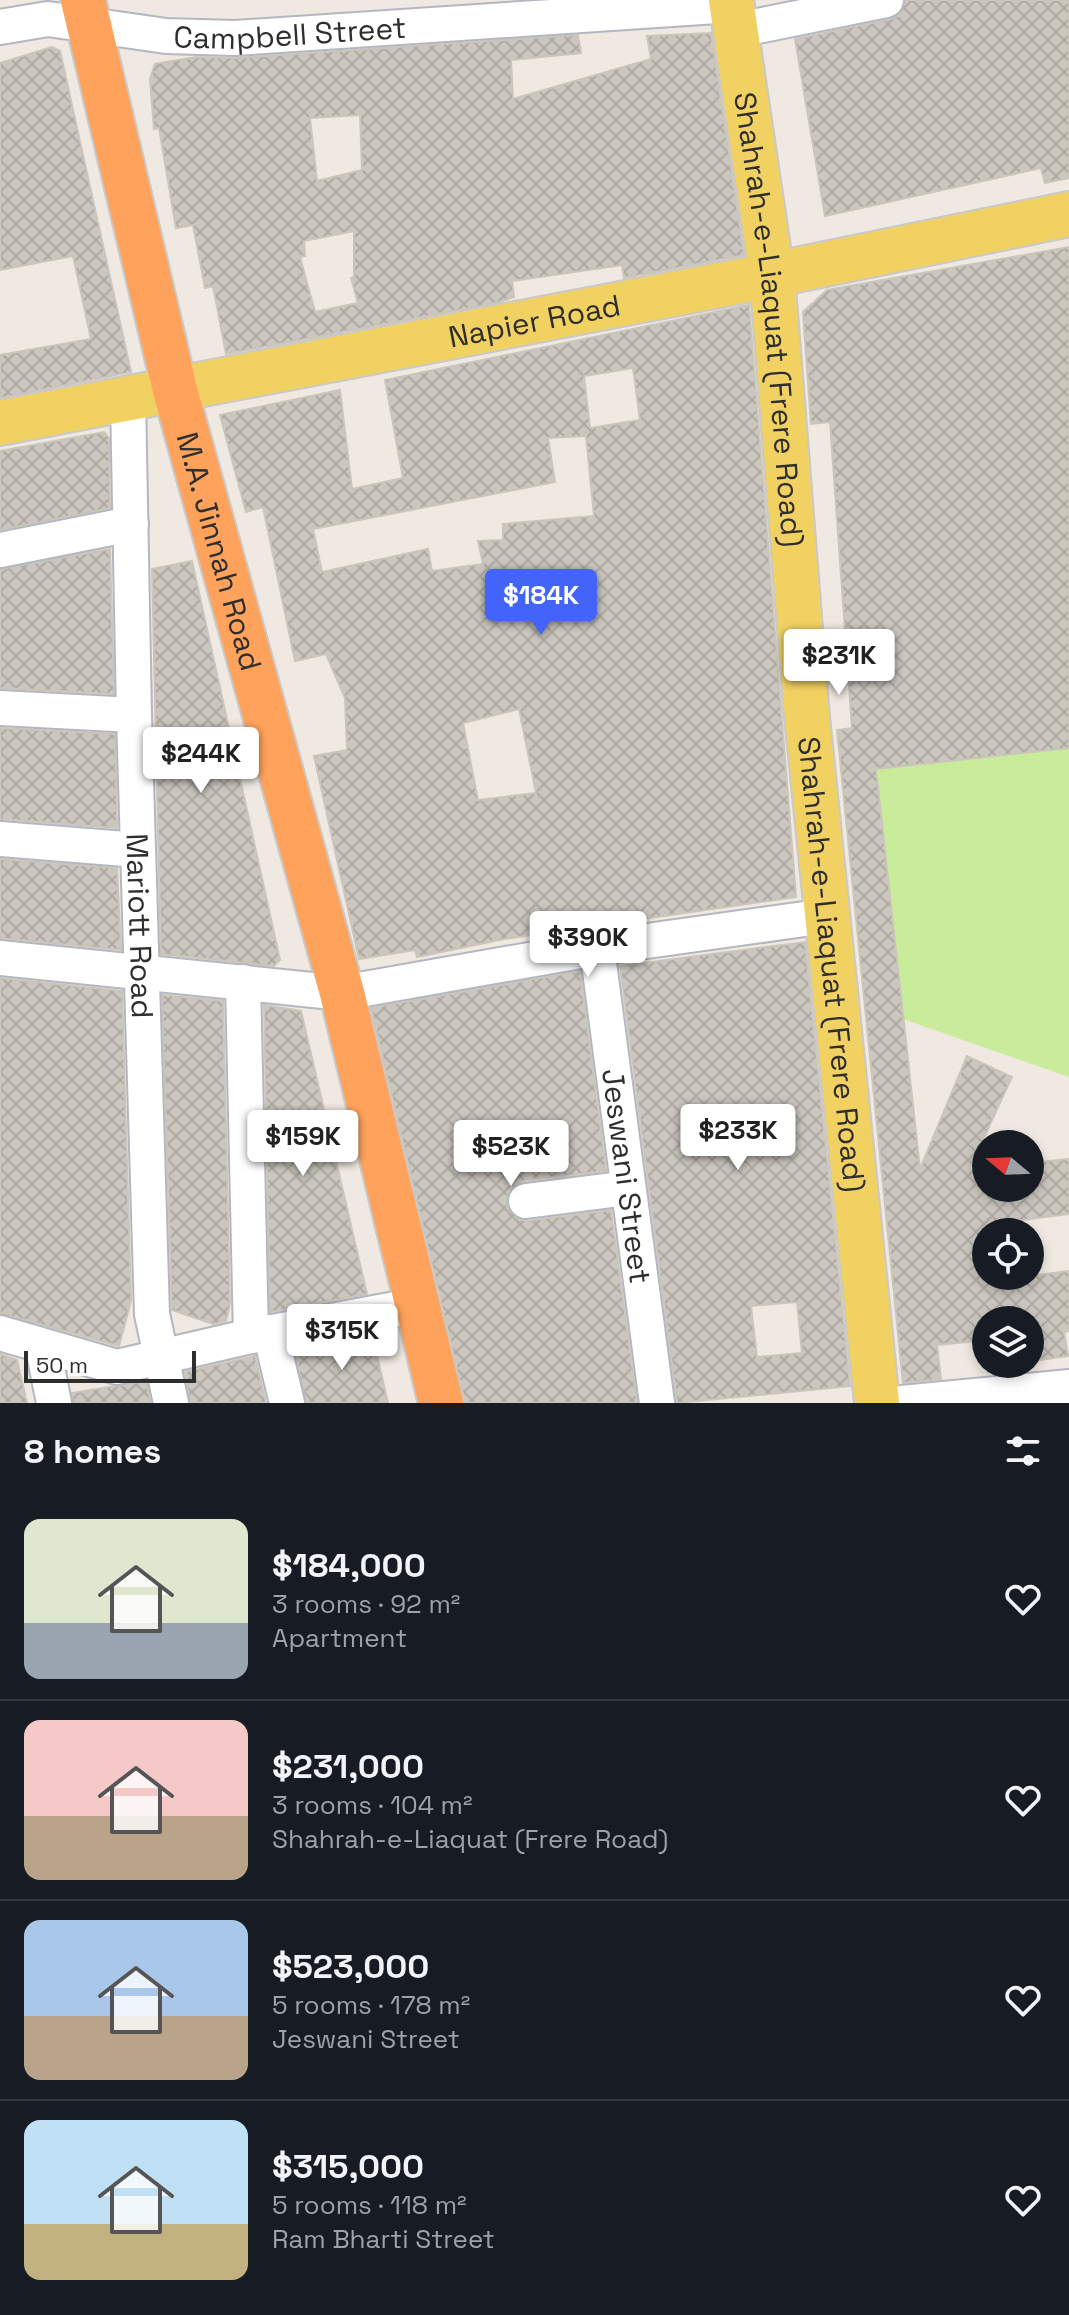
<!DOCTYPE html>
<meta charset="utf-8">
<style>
body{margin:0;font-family:"Space Grotesk",sans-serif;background:#20242c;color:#f1f3f6;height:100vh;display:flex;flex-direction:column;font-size:30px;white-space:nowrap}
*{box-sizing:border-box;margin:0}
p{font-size:26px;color:#9ea1a6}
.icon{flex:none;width:44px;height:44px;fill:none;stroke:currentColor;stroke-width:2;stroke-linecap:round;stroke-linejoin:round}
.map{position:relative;height:1403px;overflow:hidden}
.panel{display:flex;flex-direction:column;background:#171b24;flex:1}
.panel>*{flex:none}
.needle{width:52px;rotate:289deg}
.buttons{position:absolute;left:972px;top:1130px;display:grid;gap:16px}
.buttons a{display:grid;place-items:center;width:72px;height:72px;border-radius:50%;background:#171b24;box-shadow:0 4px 12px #0003;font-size:40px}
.scale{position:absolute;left:24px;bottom:20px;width:172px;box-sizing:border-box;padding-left:8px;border:4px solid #2e2e2e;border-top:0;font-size:22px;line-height:28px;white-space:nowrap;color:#2e2e2e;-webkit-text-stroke:6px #fff;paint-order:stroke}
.price{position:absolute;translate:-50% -68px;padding:0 18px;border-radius:8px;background:#fff;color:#222;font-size:26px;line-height:52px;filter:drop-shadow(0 2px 4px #0008)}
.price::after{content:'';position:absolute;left:50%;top:48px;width:24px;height:18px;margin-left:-12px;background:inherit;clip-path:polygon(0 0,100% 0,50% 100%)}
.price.current{background:#4264fb;color:#fff}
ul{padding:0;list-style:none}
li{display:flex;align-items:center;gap:24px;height:200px;padding:0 24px}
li+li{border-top:2px solid #363941}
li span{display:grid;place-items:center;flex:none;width:224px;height:160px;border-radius:16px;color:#555}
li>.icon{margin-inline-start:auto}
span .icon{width:96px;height:96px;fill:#fffc;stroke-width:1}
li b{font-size:34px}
h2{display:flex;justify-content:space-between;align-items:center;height:96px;padding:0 24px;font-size:34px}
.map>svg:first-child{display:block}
</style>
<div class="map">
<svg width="1069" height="1403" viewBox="0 0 1069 1403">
<defs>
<pattern id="building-cross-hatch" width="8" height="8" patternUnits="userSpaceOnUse" patternTransform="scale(2)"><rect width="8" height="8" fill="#cbc7bf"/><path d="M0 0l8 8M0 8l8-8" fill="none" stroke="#afaba4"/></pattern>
</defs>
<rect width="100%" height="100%" fill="#efe9e1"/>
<path fill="#c9ec9a" d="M1069,748V1077L903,1019L876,769Z"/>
<path fill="url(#building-cross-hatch)" stroke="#cbc5ba" stroke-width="2" fill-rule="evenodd" d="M905,0H1069V178L1045,183L1041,168L825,216L795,39L891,19L900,14Z
M711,33L744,255L624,278L622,265L512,281L514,297L496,303L226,354L213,286L205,288L193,225L176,228L159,128L154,129L150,79L155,64L196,57L236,58L578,35L581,53L511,60L513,99L651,59L647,36ZM360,115L362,170L317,181L310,118ZM354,231V277L351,278L358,303L315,312L300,257L305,256L304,241Z
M52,47L60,51L131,372L0,398V355L91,339L73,256L0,270V63Z
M1069,247V748L876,769L920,1169L967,1056L1012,1077L969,1170L986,1168V1188H1030V1163L1069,1159V1214L991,1224V1232H986V1276H997V1280L1069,1271V1331L1064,1332L1068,1356L1040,1360L1036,1334L1030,1335V1320H986V1340L937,1345L941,1379L903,1383L837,730L852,728L830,422L811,424L803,312L827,290Z
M749,305L796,897L504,939L417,957L415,950L359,959L314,756L347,750L345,698L326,654L295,661L263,507L246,512L220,415L340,390L352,489L403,478L385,380ZM633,368L640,420L590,428L584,376ZM586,436L594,516L503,524V540L478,541L483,564L432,571L428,549L322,572L313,529L555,482L548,438ZM519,709L536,793L478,800L463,723Z
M104,432L109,438L110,508L0,530V451Z
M110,549L114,694L0,688V569Z
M192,561L280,960L274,966L161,954L152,569Z
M0,728L115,734L117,828L0,819Z
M0,859L117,868L121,950L0,938Z
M805,942L850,1386L677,1403L620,966ZM797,1302L802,1353L757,1357L751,1306Z
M580,971L606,1171L523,1181L508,1193L506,1204L518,1219L528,1221L611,1210L637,1403H465L371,1008Z
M0,978L122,991L131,1301L119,1346L0,1313Z
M162,995L223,1001L230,1304L226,1321L213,1324L172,1310Z
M264,1005L301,1011L367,1294L270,1312Z
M372,1334L388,1403H306L294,1348Z
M0,1354L17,1360L27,1403H0Z
M255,1356L266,1403H190L185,1372Z
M146,1381L151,1403H73L72,1393Z"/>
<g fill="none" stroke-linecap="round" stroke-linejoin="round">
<g stroke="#b4b7c1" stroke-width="38">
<g id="minor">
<path id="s1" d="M0,27L48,19L166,36L235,38L732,5"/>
<path d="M738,30L886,0"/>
<path id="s2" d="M128,398L134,715L152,1314L171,1403"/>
<path d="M0,550L131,524"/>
<path d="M0,708L134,715"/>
<path d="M0,839L138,850"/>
<path id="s3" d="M597,948L657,1403"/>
<path d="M0,958L342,993L597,948L826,916"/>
<path d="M243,982L251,1336"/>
<path d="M526,1201L628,1188"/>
<path d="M270,1332L287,1403"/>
<path d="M0,1333L117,1367L251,1336L417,1305"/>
<path d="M43,1348L54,1403"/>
<path d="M902,1403L1069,1387"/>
</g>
</g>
<g stroke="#c9c9c9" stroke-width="48">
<g id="major">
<path id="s4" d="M731,0L772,275L807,717L877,1403"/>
<path id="s5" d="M0,423L772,275L1069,214"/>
</g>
</g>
<g stroke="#c9c9c9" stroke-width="48">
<g id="highway">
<path id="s6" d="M83,0L175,390L342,993L441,1403"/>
</g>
</g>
<use href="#minor" stroke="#fff" stroke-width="34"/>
<use href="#major" stroke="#f2d163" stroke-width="44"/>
<use href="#highway" stroke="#ffa35c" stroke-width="44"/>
</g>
<g text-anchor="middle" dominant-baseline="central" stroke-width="6" stroke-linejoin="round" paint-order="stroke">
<g font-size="30" fill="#2e2e2e" stroke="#fff">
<text stroke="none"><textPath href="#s1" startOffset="292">Campbell Street</textPath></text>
<text stroke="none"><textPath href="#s4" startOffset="322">Shahrah-e-Liaquat (Frere Road)</textPath></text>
<text stroke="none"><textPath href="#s5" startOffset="544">Napier Road</textPath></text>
<text stroke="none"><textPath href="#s6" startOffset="568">M.A. Jinnah Road</textPath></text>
<text stroke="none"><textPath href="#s2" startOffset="528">Mariott Road</textPath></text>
<text stroke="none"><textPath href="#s4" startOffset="970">Shahrah-e-Liaquat (Frere Road)</textPath></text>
<text stroke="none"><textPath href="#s3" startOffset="230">Jeswani Street</textPath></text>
</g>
</g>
</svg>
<div class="buttons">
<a><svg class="needle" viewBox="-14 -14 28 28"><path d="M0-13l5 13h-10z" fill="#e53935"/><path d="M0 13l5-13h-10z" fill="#9ea1a6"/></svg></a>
<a><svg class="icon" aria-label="locate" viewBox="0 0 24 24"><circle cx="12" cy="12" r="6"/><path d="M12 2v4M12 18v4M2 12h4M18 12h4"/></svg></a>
<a><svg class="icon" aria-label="layers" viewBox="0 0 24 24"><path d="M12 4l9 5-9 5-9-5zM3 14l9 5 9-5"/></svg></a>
</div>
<div class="scale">50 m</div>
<b class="price current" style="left:541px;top:637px">$184K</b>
<b class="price" style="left:839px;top:697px">$231K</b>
<b class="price" style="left:201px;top:795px">$244K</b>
<b class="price" style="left:588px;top:979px">$390K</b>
<b class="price" style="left:738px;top:1172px">$233K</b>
<b class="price" style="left:303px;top:1178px">$159K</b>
<b class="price" style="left:511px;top:1188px">$523K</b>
<b class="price" style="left:342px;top:1372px">$315K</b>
</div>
<section class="panel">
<h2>8 homes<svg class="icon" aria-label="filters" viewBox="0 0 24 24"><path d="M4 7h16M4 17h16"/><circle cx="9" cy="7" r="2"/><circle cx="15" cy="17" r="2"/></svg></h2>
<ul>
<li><span style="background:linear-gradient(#dfe7d0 65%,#9aa5b1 0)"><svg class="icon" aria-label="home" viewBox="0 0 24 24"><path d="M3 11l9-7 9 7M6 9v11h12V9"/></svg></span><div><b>$184,000</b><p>3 rooms · 92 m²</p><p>Apartment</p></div><svg class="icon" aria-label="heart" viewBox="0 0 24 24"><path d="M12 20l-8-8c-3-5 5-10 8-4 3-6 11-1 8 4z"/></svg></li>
<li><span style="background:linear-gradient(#f6c9c9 60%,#b9a48a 0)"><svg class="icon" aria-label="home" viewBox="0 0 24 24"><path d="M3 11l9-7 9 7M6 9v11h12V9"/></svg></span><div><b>$231,000</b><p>3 rooms · 104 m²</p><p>Shahrah-e-Liaquat (Frere Road)</p></div><svg class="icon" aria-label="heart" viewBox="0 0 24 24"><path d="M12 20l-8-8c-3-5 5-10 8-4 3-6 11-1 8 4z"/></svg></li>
<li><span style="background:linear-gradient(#a9c7e8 60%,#b9a48a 0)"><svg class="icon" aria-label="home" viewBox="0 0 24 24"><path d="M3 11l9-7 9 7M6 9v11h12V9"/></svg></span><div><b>$523,000</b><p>5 rooms · 178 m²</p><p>Jeswani Street</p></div><svg class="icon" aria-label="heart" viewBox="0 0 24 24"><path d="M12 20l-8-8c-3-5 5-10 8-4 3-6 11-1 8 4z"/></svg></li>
<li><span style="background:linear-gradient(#bfe0f5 65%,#c2b280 0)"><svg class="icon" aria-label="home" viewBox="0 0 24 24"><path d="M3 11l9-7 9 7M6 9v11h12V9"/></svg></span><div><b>$315,000</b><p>5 rooms · 118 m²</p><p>Ram Bharti Street</p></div><svg class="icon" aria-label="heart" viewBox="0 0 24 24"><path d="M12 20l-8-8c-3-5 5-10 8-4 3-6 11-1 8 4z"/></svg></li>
</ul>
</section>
